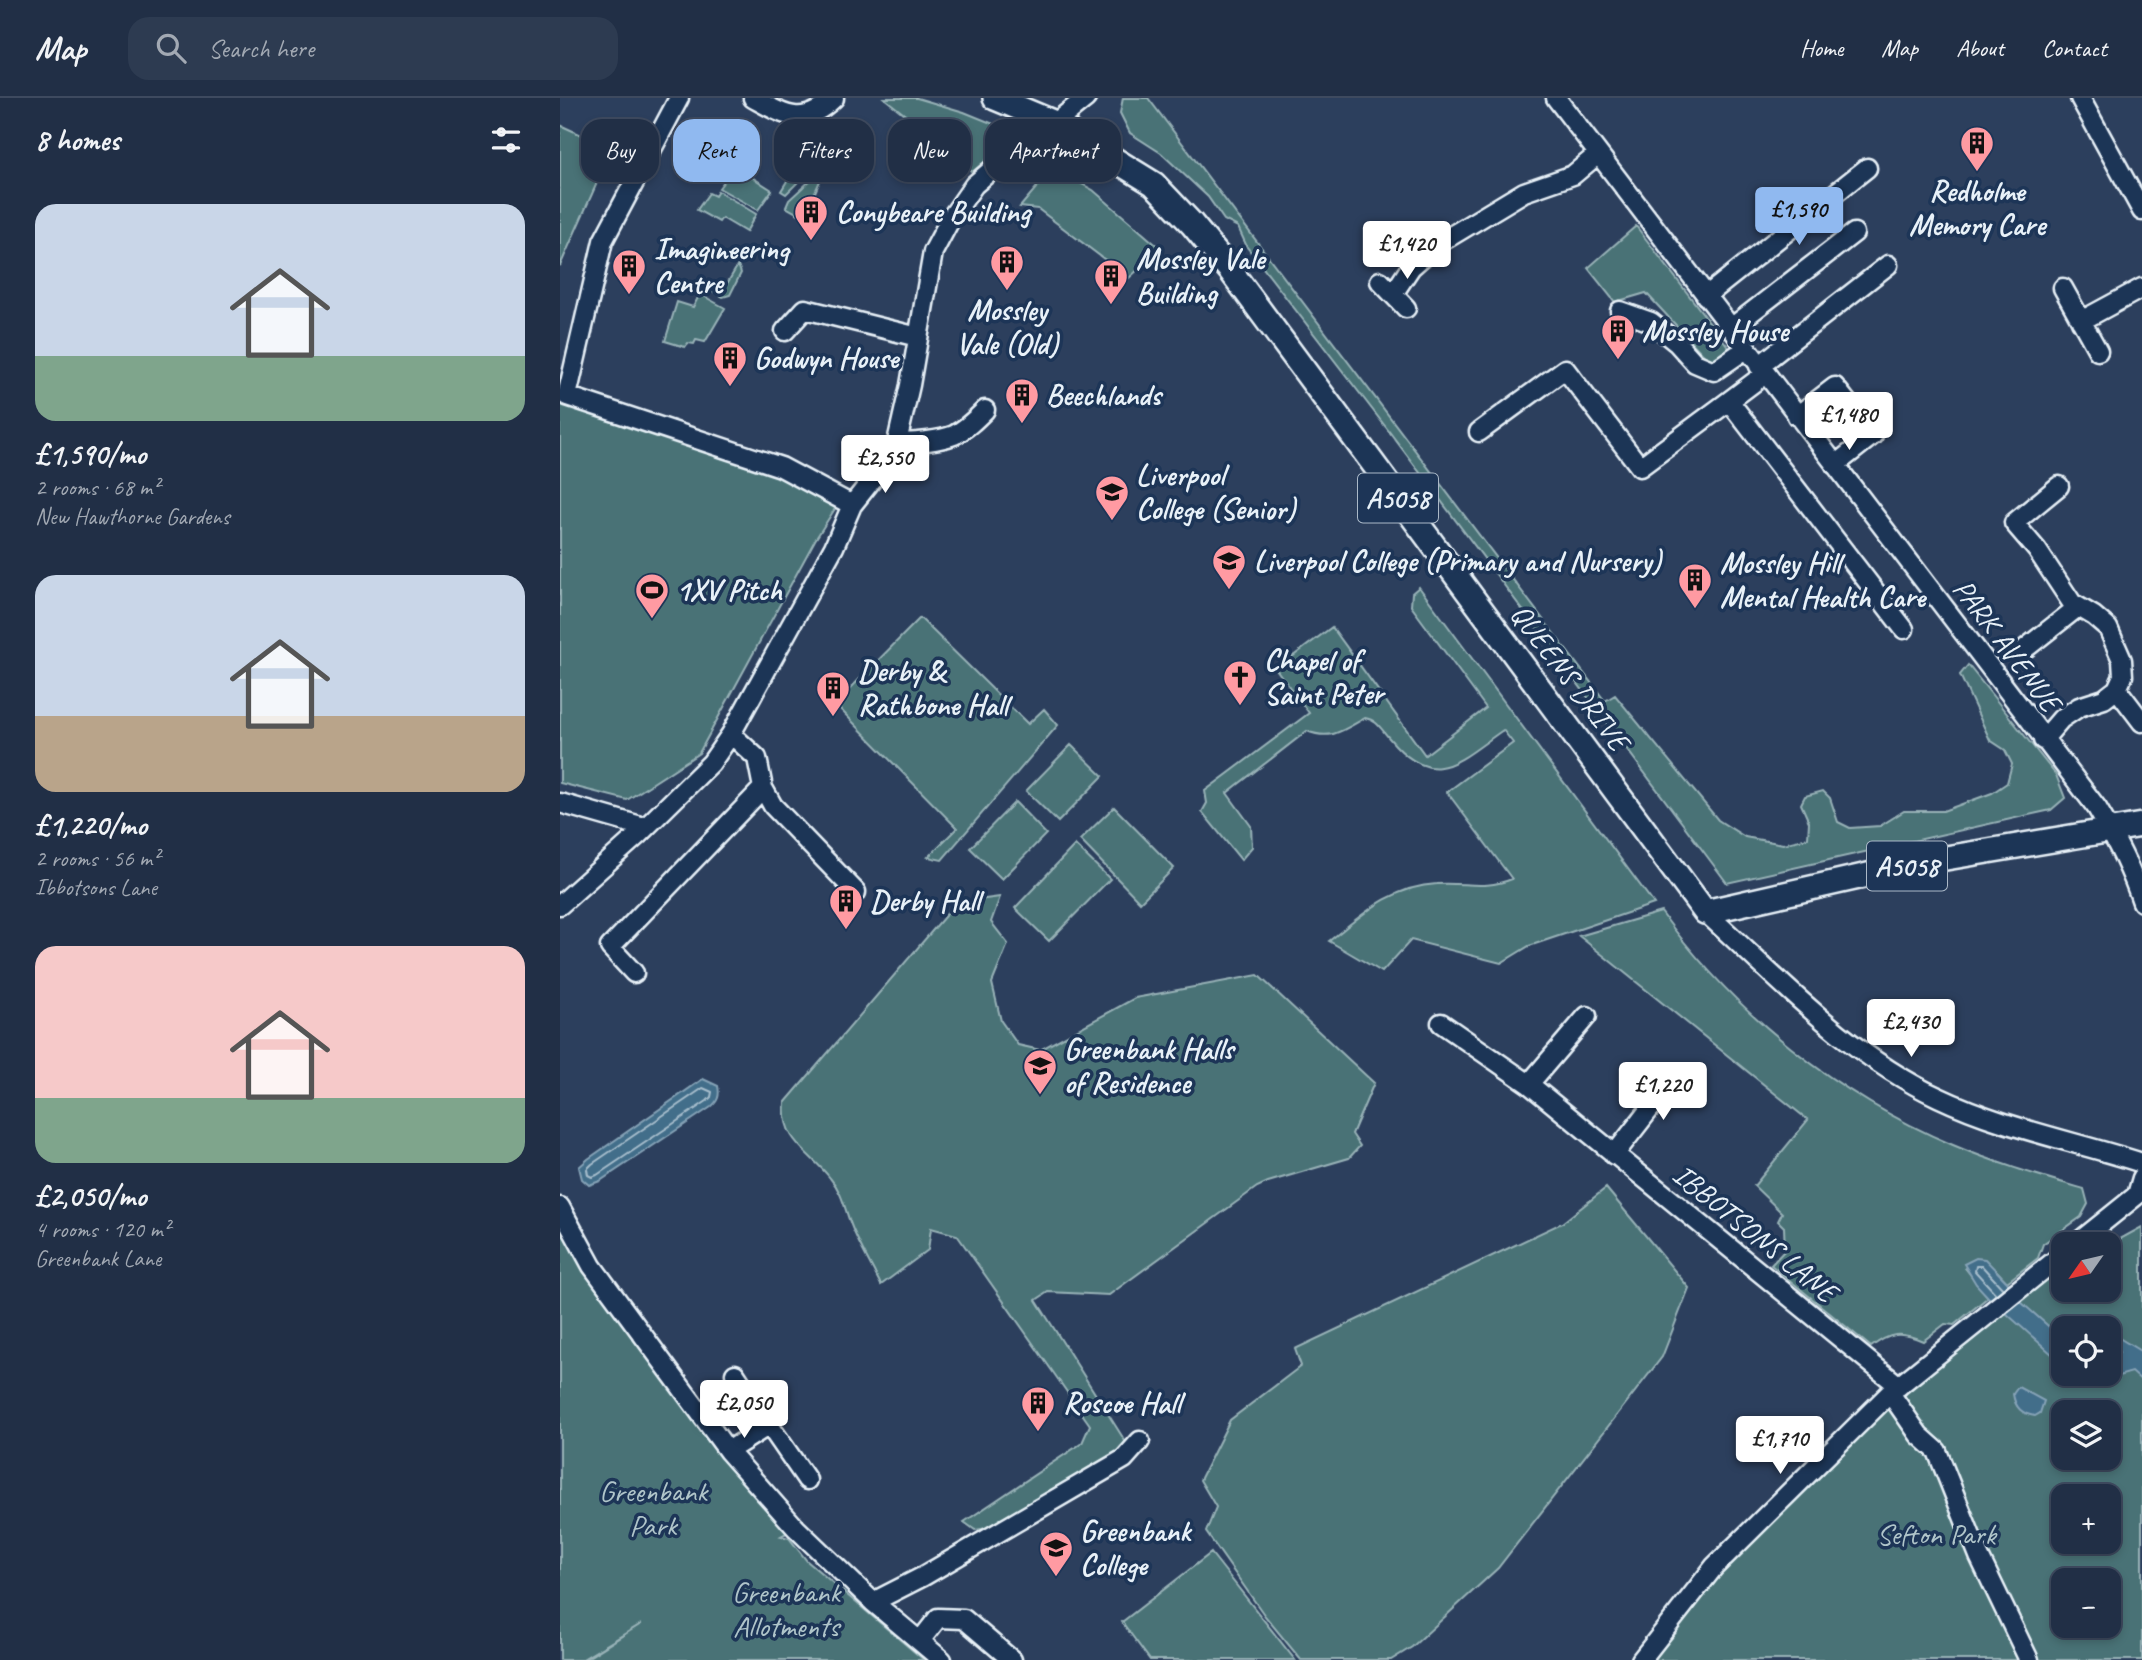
<!DOCTYPE html>
<meta charset="utf-8">
<style>
body{margin:0;font-family:Caveat,sans-serif;background:#2d3b51;color:#f1f3f6;height:100vh;display:flex;flex-direction:column;font-size:26px;white-space:nowrap}
*{box-sizing:border-box;margin:0}
p{font-size:23px;color:#a2a9b3}
.icon{flex:none;width:38px;height:38px;fill:none;stroke:currentColor;stroke-width:2;stroke-linecap:round;stroke-linejoin:round}
.map{position:relative;flex:1;overflow:hidden}
.sheet{display:flex;flex-direction:column;background:#212f46;width:560px}
.sheet>*{flex:none}
.guide{position:absolute;left:21px;top:21px;width:665px;height:63px;display:flex;gap:14px}
.needle{width:46px;rotate:236deg}
.tools{position:absolute;left:1491px;top:1134px;display:grid;gap:14px}
.tools a{display:grid;place-items:center;width:70px;height:70px;border-radius:14px;background:#212f46;box-shadow:0 4px 10px #0003,0 0 0 2px #3e4a5f;font-size:35px}
.price{position:absolute;translate:-50% -60px;padding:0 16px;border-radius:7px;background:#fff;color:#222;font-size:23px;line-height:46px;filter:drop-shadow(0 2px 4px #0008)}
.price::after{content:'';position:absolute;left:50%;top:42px;width:21px;height:16px;margin-left:-10px;background:inherit;clip-path:polygon(0 0,100% 0,50% 100%)}
.price.current{background:#90b9f0;color:#111}
ul{padding:0;list-style:none}
li{display:grid;align-content:center;gap:14px;height:371px;padding:0 35px}
li span{display:grid;place-items:center;height:217px;border-radius:21px;color:#555}
li>.icon{margin-inline-start:auto}
span .icon{width:126px;height:126px;fill:#fffc;stroke-width:1}
li b{font-size:30px}
h2{display:flex;justify-content:space-between;align-items:center;height:84px;padding:0 35px;font-size:30px}
.tag{padding:0 24px;border-radius:21px;background:#212f46;box-shadow:0 4px 10px #0003,0 0 0 2px #3e4a5f;font-size:24px;line-height:63px}
.tag.current{background:#90b9f0;color:#111}
header{display:flex;align-items:center;gap:42px;box-sizing:border-box;height:98px;padding:0 35px;background:#212f46;border-bottom:2px solid #3e4a5f}
header strong{font-size:33px}
nav{display:flex;gap:38px;margin-inline-start:auto;font-size:24px}
.search{width:490px;height:63px;background:#2d3b51;display:flex;align-items:center;gap:18px;box-sizing:border-box;padding:0 24px;border-radius:21px;color:#a2a9b3;font-size:26px}
main{display:flex;flex:1;min-height:0}
.map>svg:first-child{display:block}
</style>
<header>
<strong>Map</strong>
<div class="search"><svg class="icon" aria-label="search" viewBox="0 0 24 24"><circle cx="10" cy="10" r="6"/><path d="M15 15l6 6"/></svg>Search here</div>
<nav><a>Home</a><a>Map</a><a>About</a><a>Contact</a></nav>
</header>
<main>
<section class="sheet">
<h2>8 homes<svg class="icon" aria-label="filters" viewBox="0 0 24 24"><path d="M4 7h16M4 17h16"/><circle cx="9" cy="7" r="2"/><circle cx="15" cy="17" r="2"/></svg></h2>
<ul>
<li><span style="background:linear-gradient(#c9d6e8 70%,#7fa58c 0)"><svg class="icon" aria-label="home" viewBox="0 0 24 24"><path d="M3 11l9-7 9 7M6 9v11h12V9"/></svg></span><div><b>£1,590/mo</b><p>2 rooms · 68 m²</p><p>New Hawthorne Gardens</p></div></li>
<li><span style="background:linear-gradient(#c9d6e8 65%,#b9a48a 0)"><svg class="icon" aria-label="home" viewBox="0 0 24 24"><path d="M3 11l9-7 9 7M6 9v11h12V9"/></svg></span><div><b>£1,220/mo</b><p>2 rooms · 56 m²</p><p>Ibbotsons Lane</p></div></li>
<li><span style="background:linear-gradient(#f6c9c9 70%,#7fa58c 0)"><svg class="icon" aria-label="home" viewBox="0 0 24 24"><path d="M3 11l9-7 9 7M6 9v11h12V9"/></svg></span><div><b>£2,050/mo</b><p>4 rooms · 120 m²</p><p>Greenbank Lane</p></div></li>
</ul>
</section>
<div class="map">
<svg width="1582" height="1562" viewBox="0 0 1582 1562">
<rect width="100%" height="100%" fill="#2c3f5d"/>
<filter id="ink" filterUnits="userSpaceOnUse"><feTurbulence type="fractalNoise" baseFrequency=".0143" numOctaves="2"/><feDisplacementMap in="SourceGraphic" scale="14" xChannelSelector="R" yChannelSelector="G"/><feConvolveMatrix kernelMatrix="1 2 1 2 8 2 1 2 1" color-interpolation-filters="sRGB"/></filter>
<g filter="url(#ink)">
<path fill="#487276" stroke="#98b2b7" stroke-width="2" fill-rule="evenodd" d="M324,0H357L404,14L451,33L446,46L412,74L383,47Z
M563,0H588L1045,603L1055,597L1158,722L1185,739L1223,746L1248,740L1249,724L1241,706L1245,698L1263,693L1270,700L1278,724L1290,730L1320,728L1344,713H1383L1432,695L1447,685L1452,666L1445,652L1430,642L1400,577L1408,567L1496,677L1505,700L1491,712L1167,785L828,332L687,149L678,129L664,122L648,99L601,55L570,35L560,15Z
M0,27L52,51L0,168Z
M153,31L175,45L182,34L186,35L173,57L146,43Z
M242,58L256,66L226,96L221,93Z
M267,67L244,119L226,109L229,102Z
M493,70L533,92L601,151L569,180L478,111L460,109Z
M179,71L212,92L198,112L159,90L168,78Z
M158,93L196,116L186,134L162,120L159,124L137,112L149,95L155,98Z
M1076,128L1170,251L1151,265L1086,195L1055,204L1028,170Z
M178,167L181,175L170,197L163,199L142,187L144,183L162,194Z
M140,196L165,210L145,244L136,242L134,246L128,245L125,249L105,243L117,204L133,209Z
M0,304L192,365L278,406L255,442L139,655L67,702L0,685Z
M859,489L1094,806L969,848L941,865L851,842L822,874L769,843C802,817 832,788 877,786C905,784 925,792 952,781L887,694L953,645L943,632C898,663 874,694 829,640C821,631 817,622 805,620C784,632 771,643 747,633L667,695L691,728L692,749L681,762L642,714L647,705L645,693L749,615L716,571L772,529L865,657L926,610L851,508L852,495Z
M360,520L468,626L484,611L498,627L382,762L368,759L397,730L275,606Z
M511,647L543,678L498,724L466,693Z
M455,704L486,736L442,781L410,750Z
M554,709L614,770L580,804L520,742Z
M515,747L550,781L489,843L455,810Z
M440,799L431,824L448,846L432,885L441,923L458,947L480,952L575,900L698,877L814,985L792,1036L800,1048L789,1060L708,1084L697,1089L549,1197L488,1194L476,1202L567,1346L550,1361L428,1430L415,1432L404,1424L522,1345L530,1327L397,1137L371,1130L368,1152L321,1187C312,1169 302,1152 294,1134C285,1115 284,1096 270,1080C250,1054 221,1043 225,1005L396,805Z
M1101,814C1175,915 1277,998 1393,1047C1435,1065 1480,1078 1524,1091L1528,1106L1521,1119L1483,1146L1478,1160L1447,1184L1436,1172L1406,1171L1428,1199L1394,1227L1385,1226L1363,1243C1340,1233 1330,1235 1311,1249L1211,1167L1225,1152L1224,1129L1218,1123L1222,1115L1194,1088L1248,1022L1019,838Z
M1046,1090L1129,1190L1102,1259L938,1470L852,1549L831,1562H741L705,1518L646,1434L656,1409L640,1382L670,1322L741,1268L735,1251L1002,1125Z
M0,1109L32,1168L236,1430L221,1438L229,1440L247,1463L364,1562H24L81,1526L21,1562H0Z
M1582,1129V1562H1090L1143,1488L1320,1314L1475,1187L1503,1172V1192H1549V1147ZM1503,1230H1549V1276H1503ZM1503,1314H1549V1360H1503ZM1503,1398H1549V1444H1503ZM1503,1482H1549V1528H1503Z
M651,1455L735,1562H590L562,1524Z"/>
<path fill="#436e8a" stroke="#85a2b6" stroke-width="2" d="M143,981L158,988C160,998 158,1003 151,1009L40,1083L29,1087L22,1081L19,1069L28,1061Z
M1416,1160L1425,1161L1447,1184L1461,1204L1503,1241V1266L1428,1199L1416,1186L1404,1166Z
M1549,1236L1554,1237L1582,1254V1283L1572,1274L1555,1279L1542,1276H1549V1262L1559,1254L1554,1247L1549,1246Z
M1458,1289L1484,1303L1480,1315L1475,1318C1462,1316 1455,1310 1453,1296Z"/>
<g fill="none" stroke-linecap="round" stroke-linejoin="round">
<path stroke="#a6bdcc" stroke-width="2" d="M143,990L152,994L151,999L147,1003L37,1077L32,1079L28,1077L27,1071L32,1066Z
M1436,1196L1415,1173L1416,1168H1422L1443,1191"/>
<g stroke="#e8f1f8" stroke-width="23">
<path id="minor" d="M119,0L43,143L7,298L221,369L292,407
M193,0C226,18 243,30 274,0
M996,0L1537,710C1555,740 1571,770 1582,804
M1520,0L1582,113
M820,183L846,210
M1503,190L1538,253
M833,196L851,169L876,147L964,94L1013,77L1038,56
M1146,198L1307,70
M1060,213L1091,224L1117,245L1135,265L1154,273L1186,251
M1521,223L1582,190
M1171,230L1294,135
M225,233L245,211L358,239
M1199,268L1328,167
M1205,276L1169,303L1344,531
M1237,318L1275,289L1313,337L1275,367
M919,334L1005,271L1080,369L1169,303
M339,344C351,346 382,342 394,337C406,331 416,321 425,312
M1466,550L1518,509
M1557,591L1582,624
M171,636L197,660L203,690L213,708L296,794
M1483,642L1501,621L1519,609L1544,601L1557,591L1563,578L1562,562L1548,530L1534,518L1512,505L1477,452L1454,425L1499,388
M0,705L84,729
M0,807L78,737L151,665L171,636L274,449L292,407L335,353L350,287L373,154L391,120L414,87L459,48L495,25L526,0
M1145,814C1218,880 1288,957 1378,999C1443,1030 1514,1043 1582,1065
M74,875L50,849L203,690
M881,925L969,986L1339,1288
M969,986L1027,918
M1054,1057L1114,980
M0,1109L32,1168L168,1353L236,1430L313,1504L382,1562
M1516,1146L1577,1097L1582,1080
M175,1276L209,1327
M1330,1295L1359,1337L1377,1353L1419,1458L1469,1562
M168,1353L209,1327L247,1382
M313,1504L362,1479L564,1361L580,1343
M360,1543L378,1520L404,1521L452,1562
M1081,1562L1154,1469L1330,1295L1503,1156"/>
</g>
<g stroke="#e8f1f8" stroke-width="28">
<path id="major" d="M435,0L495,25L594,86L632,126L670,172L1145,814L1374,762L1582,727"/>
</g>
<use href="#minor" stroke="#1d3557" stroke-width="18"/>
<use href="#major" stroke="#1d3557" stroke-width="23"/>
</g>
</g>
<defs>
<g id="building-pin" transform="scale(1.75)"><path d="M0 17L-7.5 6A9.5 9.5 0 1 1 7.5 6Z" fill="#ff9aa2" stroke="#1d3557"/><path d="M-4-6H4V6H1V3H-1V6H-4ZM-2.5-4.3h1.7v1.8h-1.7ZM.8-4.3h1.7v1.8H.8ZM-2.5-1h1.7V.8h-1.7ZM.8-1h1.7V.8H.8Z" fill="#111"/></g>
<g id="school-pin" transform="scale(1.75)"><path d="M0 17L-7.5 6A9.5 9.5 0 1 1 7.5 6Z" fill="#ff9aa2" stroke="#1d3557"/><path d="M0-5L7-2L0 1L-7-2ZM-4 1L0 2.5L4 1V4Q0 6-4 4Z" fill="#111"/></g>
<g id="stadium-pin" transform="scale(1.75)"><path d="M0 17L-7.5 6A9.5 9.5 0 1 1 7.5 6Z" fill="#ff9aa2" stroke="#1d3557"/><path d="M0-5a6.5 5 0 1 0 0 10a6.5 5 0 1 0 0-10ZM-3.5-1.8h7v3.6h-7Z" fill="#111"/></g>
<g id="church-pin" transform="scale(1.75)"><path d="M0 17L-7.5 6A9.5 9.5 0 1 1 7.5 6Z" fill="#ff9aa2" stroke="#1d3557"/><path d="M-1.2-6h2.4v3.5h3.3v2.4h-3.3V6h-2.4V-.1h-3.3v-2.4h3.3Z" fill="#111"/></g>
<g id="university-pin" transform="scale(1.75)"><path d="M0 17L-7.5 6A9.5 9.5 0 1 1 7.5 6Z" fill="#ff9aa2" stroke="#1d3557"/><path d="M0-5L7-2L0 1L-7-2ZM-4 1L0 2.5L4 1V4Q0 6-4 4Z" fill="#111"/></g>
</defs>
<g fill-rule="evenodd">
<use href="#building-pin" x="1417" y="45"/>
<use href="#building-pin" x="251" y="114"/>
<use href="#building-pin" x="447" y="164"/>
<use href="#building-pin" x="69" y="168"/>
<use href="#building-pin" x="551" y="178"/>
<use href="#building-pin" x="1058" y="233"/>
<use href="#building-pin" x="170" y="260"/>
<use href="#building-pin" x="462" y="297"/>
<use href="#school-pin" x="552" y="394"/>
<use href="#school-pin" x="669" y="463"/>
<use href="#building-pin" x="1135" y="482"/>
<use href="#stadium-pin" x="92" y="492"/>
<use href="#church-pin" x="680" y="579"/>
<use href="#building-pin" x="273" y="590"/>
<use href="#building-pin" x="286" y="803"/>
<use href="#university-pin" x="480" y="968"/>
<use href="#building-pin" x="478" y="1305"/>
<use href="#university-pin" x="496" y="1450"/>
</g>
<g text-anchor="middle" dominant-baseline="central" stroke-width="7" stroke-linejoin="round" paint-order="stroke">
<g fill="#1d3557" stroke="#abb9c8" stroke-width="2">
<rect x="798" y="375.5" width="80" height="49" rx="5"/>
<rect x="1307" y="743.5" width="80" height="49" rx="5"/>
</g>
<g font-size="28" font-weight="bold" fill="#e8f1f8">
<text x="838" y="400">A5058</text>
<text x="1347" y="768">A5058</text>
</g>
<g font-size="30" font-weight="bold" fill="#e8f1f8" stroke="#1d3557" text-anchor="start">
<text x="1417" y="93" text-anchor="middle">Redholme<tspan x="1417" dy="34">Memory Care</tspan></text>
<text x="276" y="114">Conybeare Building</text>
<text x="94" y="151">Imagineering<tspan x="94" dy="34">Centre</tspan></text>
<text x="576" y="161">Mossley Vale<tspan x="576" dy="34">Building</tspan></text>
<text x="447" y="212" text-anchor="middle">Mossley<tspan x="447" dy="34">Vale (Old)</tspan></text>
<text x="1082" y="233">Mossley House</text>
<text x="194" y="260">Godwyn House</text>
<text x="486" y="297">Beechlands</text>
<text x="576" y="377">Liverpool<tspan x="576" dy="34">College (Senior)</tspan></text>
<text x="694" y="463">Liverpool College (Primary and Nursery)</text>
<text x="1160" y="465">Mossley Hill<tspan x="1160" dy="34">Mental Health Care</tspan></text>
<text x="116" y="492">1XV Pitch</text>
<text x="704" y="562">Chapel of<tspan x="704" dy="34">Saint Peter</tspan></text>
<text x="298" y="573">Derby &amp;<tspan x="298" dy="34">Rathbone Hall</tspan></text>
<text x="310" y="803">Derby Hall</text>
<text x="504" y="951">Greenbank Halls<tspan x="504" dy="34">of Residence</tspan></text>
<text x="503" y="1305">Roscoe Hall</text>
<text x="520" y="1433">Greenbank<tspan x="520" dy="34">College</tspan></text>
</g>
<g font-size="30" fill="#e8f1f8" stroke="#1d3557">
<text transform="translate(1447 547) rotate(53)">PARK AVENUE</text>
<text transform="translate(1010 579) rotate(53)">QUEENS DRIVE</text>
<text transform="translate(1195 1135) rotate(39)">IBBOTSONS LANE</text>
</g>
<g font-size="30" fill="#b0c5ca" stroke="#1d3557">
<text x="93" y="1393">Greenbank<tspan x="93" dy="34">Park</tspan></text>
<text x="1376" y="1436">Sefton Park</text>
<text x="226" y="1494">Greenbank<tspan x="226" dy="34">Allotments</tspan></text>
</g>
</g>
</svg>
<div class="tools">
<a><svg class="needle" viewBox="-14 -14 28 28"><path d="M0-13l5 13h-10z" fill="#e53935"/><path d="M0 13l5-13h-10z" fill="#a2a9b3"/></svg></a>
<a><svg class="icon" aria-label="locate" viewBox="0 0 24 24"><circle cx="12" cy="12" r="6"/><path d="M12 2v4M12 18v4M2 12h4M18 12h4"/></svg></a>
<a><svg class="icon" aria-label="layers" viewBox="0 0 24 24"><path d="M12 4l9 5-9 5-9-5zM3 14l9 5 9-5"/></svg></a>
<a>+</a>
<a>−</a>
</div>
<b class="price current" style="left:1239px;top:149px">£1,590</b>
<b class="price" style="left:847px;top:183px">£1,420</b>
<b class="price" style="left:1289px;top:354px">£1,480</b>
<b class="price" style="left:325px;top:397px">£2,550</b>
<b class="price" style="left:1351px;top:961px">£2,430</b>
<b class="price" style="left:1103px;top:1024px">£1,220</b>
<b class="price" style="left:184px;top:1342px">£2,050</b>
<b class="price" style="left:1220px;top:1378px">£1,710</b>
<div class="guide">
<a class="tag">Buy</a>
<a class="tag current">Rent</a>
<a class="tag">Filters</a>
<a class="tag">New</a>
<a class="tag">Apartment</a>
</div>
</div>
</main>
